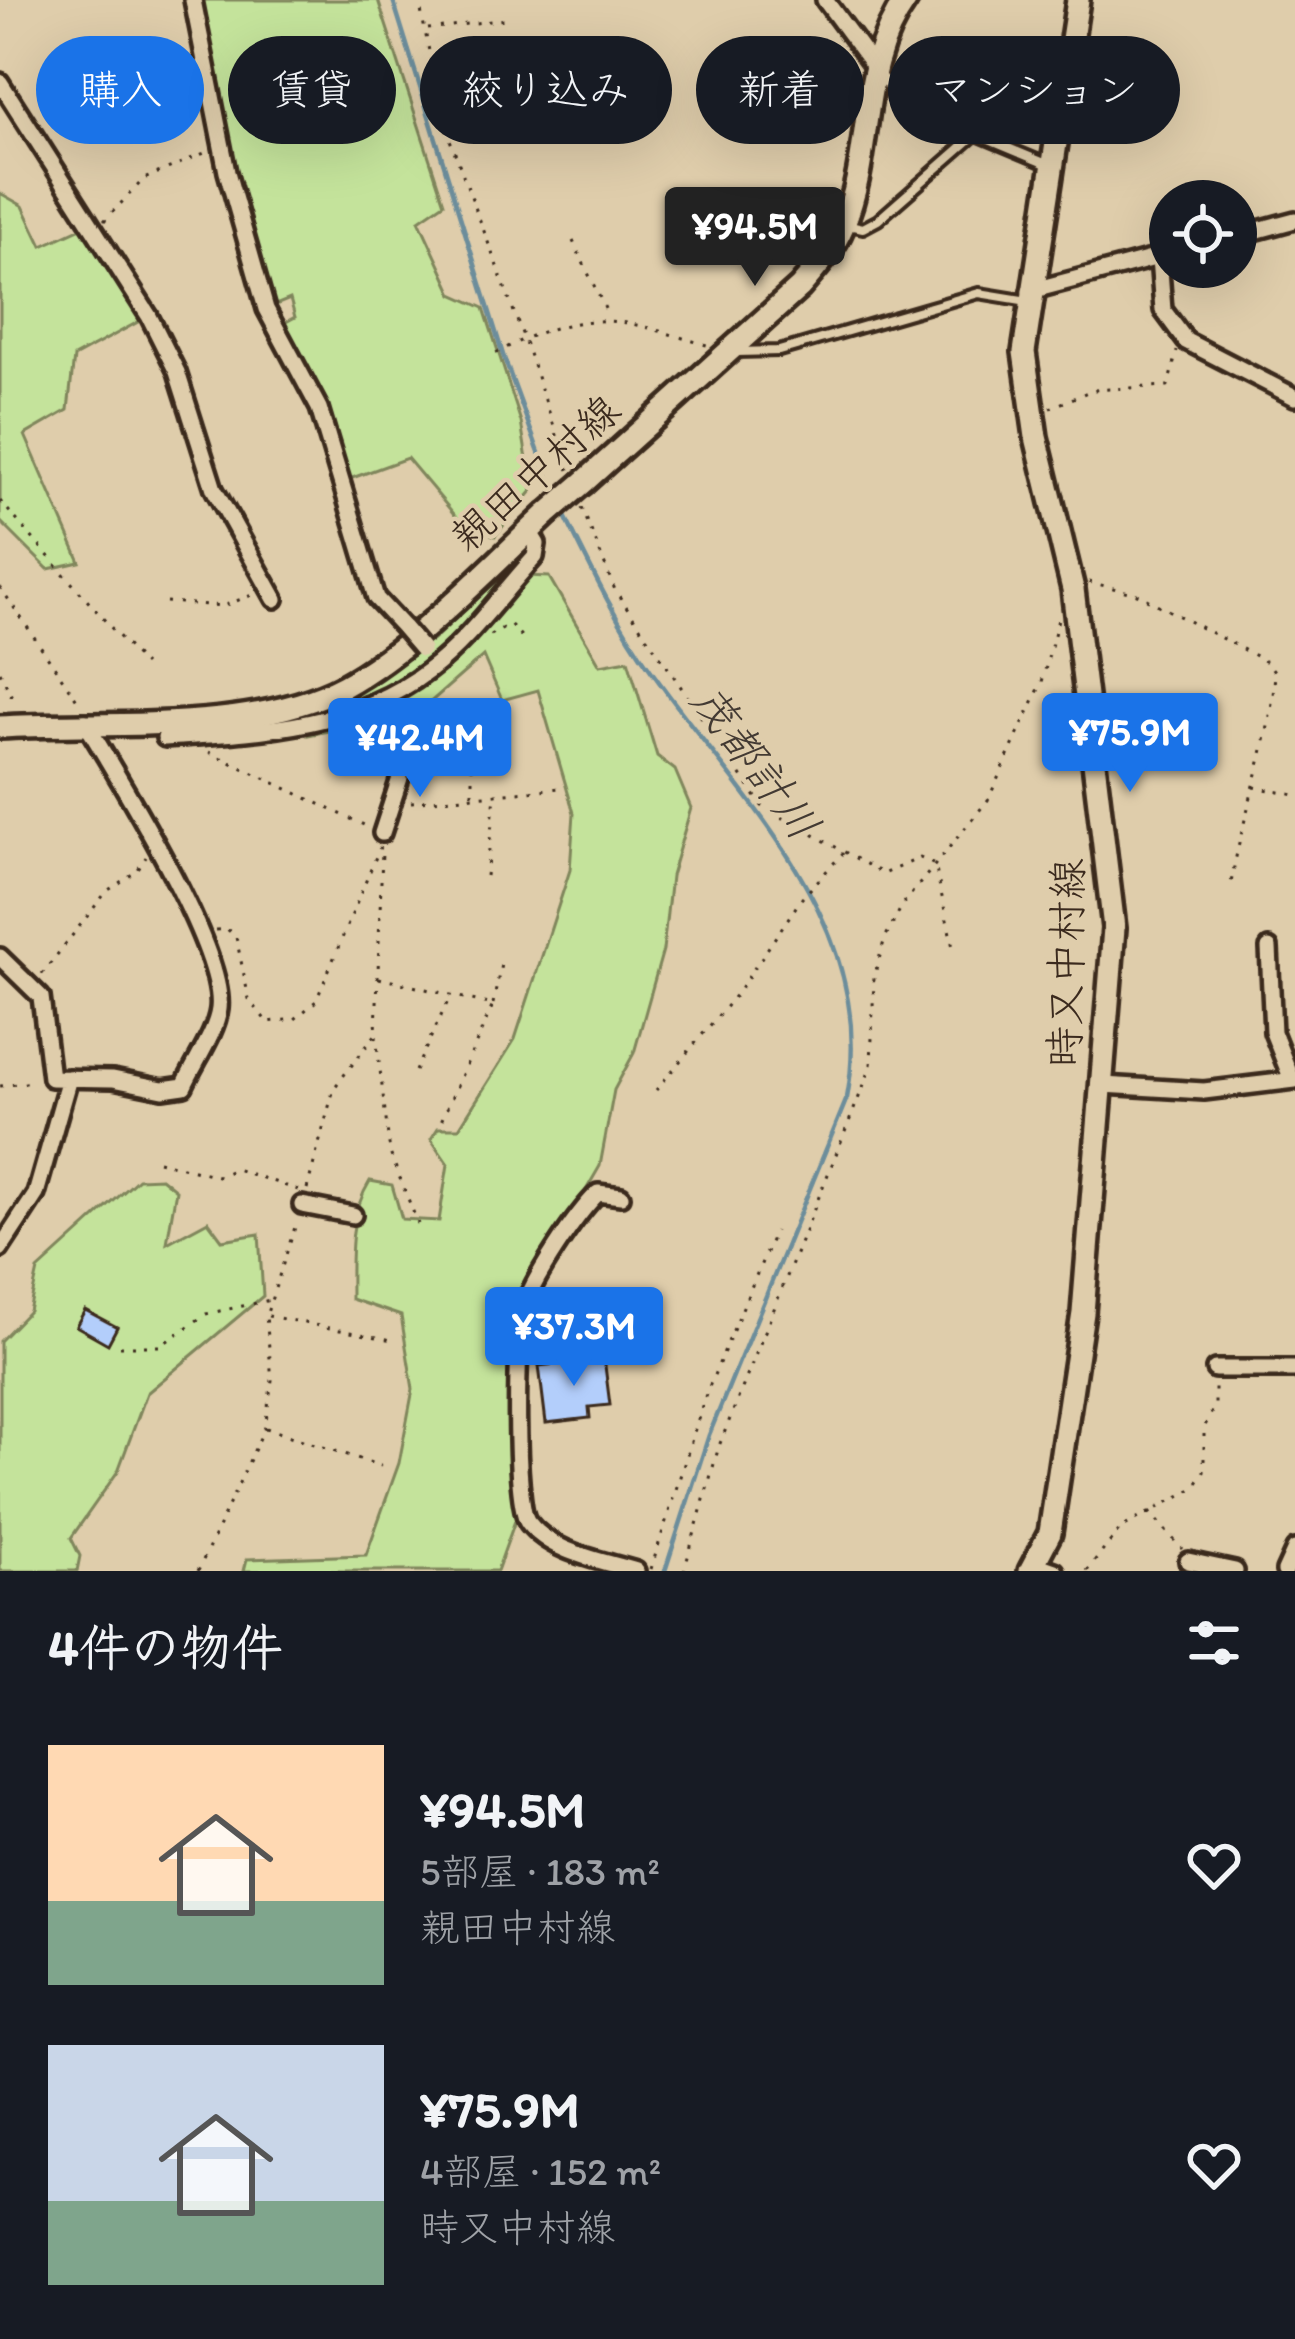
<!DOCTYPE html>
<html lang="ja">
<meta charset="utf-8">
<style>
body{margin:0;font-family:Itim,"Klee One",sans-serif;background:#20242c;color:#f1f3f6;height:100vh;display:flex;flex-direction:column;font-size:45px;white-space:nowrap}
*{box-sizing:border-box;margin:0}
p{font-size:39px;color:#9ea1a6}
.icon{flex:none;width:66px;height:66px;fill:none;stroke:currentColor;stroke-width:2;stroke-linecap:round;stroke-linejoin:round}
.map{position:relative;height:1571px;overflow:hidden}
.details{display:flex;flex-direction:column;background:#171b24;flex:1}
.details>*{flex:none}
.top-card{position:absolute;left:36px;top:36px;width:1224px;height:108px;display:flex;gap:24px}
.fabs{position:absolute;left:1149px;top:180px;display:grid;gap:24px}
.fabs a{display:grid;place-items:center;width:108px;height:108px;border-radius:50%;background:#171b24;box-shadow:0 12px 48px #0002;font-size:60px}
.price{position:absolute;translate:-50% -102px;padding:0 27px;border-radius:12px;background:#1a73e8;color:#fff;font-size:39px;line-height:78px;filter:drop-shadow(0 3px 6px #0008)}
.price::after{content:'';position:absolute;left:50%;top:72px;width:36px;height:27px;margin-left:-18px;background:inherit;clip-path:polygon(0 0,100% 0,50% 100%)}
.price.on{background:#222;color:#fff}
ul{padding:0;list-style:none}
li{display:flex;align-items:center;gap:36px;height:300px;padding:0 48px}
li span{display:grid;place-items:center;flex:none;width:336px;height:240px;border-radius:0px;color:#555}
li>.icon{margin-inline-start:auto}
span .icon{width:144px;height:144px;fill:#fffc;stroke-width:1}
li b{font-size:51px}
h2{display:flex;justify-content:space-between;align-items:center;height:144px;padding:0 48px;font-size:51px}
.chip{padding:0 42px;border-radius:54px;background:#171b24;box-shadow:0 12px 48px #0002;font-size:42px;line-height:108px}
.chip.on{background:#1a73e8;color:#fff}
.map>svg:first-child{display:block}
</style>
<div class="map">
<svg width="1295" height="1571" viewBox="0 0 1295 1571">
<rect width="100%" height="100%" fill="#dfcdab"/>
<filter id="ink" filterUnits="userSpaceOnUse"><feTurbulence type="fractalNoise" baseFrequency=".00833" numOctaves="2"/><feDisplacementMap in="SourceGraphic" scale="24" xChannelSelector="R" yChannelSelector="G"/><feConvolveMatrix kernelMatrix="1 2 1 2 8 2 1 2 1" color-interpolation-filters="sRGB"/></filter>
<g filter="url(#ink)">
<path fill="#c4e39b" stroke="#80865c" stroke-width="3" d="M191,0H378L444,203L419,220L453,294L484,308L521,422L532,491L495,536L459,520L407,458L344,481L275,328L295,317L290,299L266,309Z
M0,193L23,206L42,246L88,225L149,316L74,357L68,410L25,435L80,562L48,569L0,521Z
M502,575L549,577L600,665L628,660L657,756L675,770L691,808L671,876L663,950L634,1053L614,1090L600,1166L518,1307L509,1462L516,1518L497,1571H244L247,1559L366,1555L399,1463L413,1389L401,1316L351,1299C351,1259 348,1216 370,1181L392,1185L402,1219L439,1221L448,1164L431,1139L438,1128H459L515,1039L570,870L574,813L538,690L502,700L483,656L418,713L309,735L323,710L433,640Z
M161,1178L176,1190L167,1243L208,1221L222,1240L259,1234L263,1296L147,1393L118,1471L71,1538L80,1556L77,1571H0V1341L29,1311L38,1270L138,1179Z"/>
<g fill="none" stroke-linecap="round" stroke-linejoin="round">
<path stroke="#6c8d9b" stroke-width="4.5" d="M393,0L503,355L555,496
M563,512C590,567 616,622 652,672C744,803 879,924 847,1098L709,1435L665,1571"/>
</g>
<path fill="#b3cefb" stroke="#3b2a1e" stroke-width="3" d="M85,1310L117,1327L108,1344L76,1326Z
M604,1358L610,1405L589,1407L590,1418L546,1423L539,1366Z"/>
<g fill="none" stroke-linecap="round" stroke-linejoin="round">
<g stroke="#3b2a1e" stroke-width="16">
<path id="lane" d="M881,76L898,102L1049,165
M845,224L863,228L878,220L975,135
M737,352L779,351L979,293L1028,301"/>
</g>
<g stroke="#3b2a1e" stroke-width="24">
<path id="street" d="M193,0L227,172L266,309L319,408L376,598L404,628
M825,0L873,65
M0,82L149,316L177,372L214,489L275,599
M1236,236L1295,220
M1159,257L1163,310L1186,341L1295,397
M1030,291L1170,254
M165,738C255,732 353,729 428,671C468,641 501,594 535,557L537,544L529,531
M382,833L400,778L399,760
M1269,948L1273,1032L1292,1080
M0,957L41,997L51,1078L113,1079L163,1089L184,1086C194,1063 216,1033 219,1009C226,950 119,779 85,722
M1103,1085L1204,1091L1295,1080
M621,1196L598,1193C576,1214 532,1280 523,1310C516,1336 514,1504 528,1522C551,1553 601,1560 636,1571
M302,1205L353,1215
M0,1249L36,1194L69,1078
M1215,1369H1295
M1188,1561L1235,1571
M1035,1564L1055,1571
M1285,1571L1295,1549"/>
</g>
<g stroke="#3b2a1e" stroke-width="30">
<path id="secondary" d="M584,482L800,287C817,267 833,250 843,226C875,151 856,69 906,0
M0,727C103,721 252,735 344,686C411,650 491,567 547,514
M1030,1571L1050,1533L1083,1313L1114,928L1073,589L1036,437L1024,352L1078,0"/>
</g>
<path stroke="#3b2a1e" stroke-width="3" stroke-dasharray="3 9" stroke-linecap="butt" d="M419,0L442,118L524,339L492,355
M428,29L506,19
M104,221L144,179L209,151
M573,241L608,315
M1050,408L1092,390L1168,386L1177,351
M569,470L524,339C603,306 633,324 710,346
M0,501L144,665
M582,508L615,590L762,806L884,874L920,858L935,865L954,952
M1089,582L1137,594L1267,662L1275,672C1271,747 1241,815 1230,890
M0,587L80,704
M166,602L223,606L252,595
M490,635L510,624L526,642
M0,672L14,701
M209,752L368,827
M1254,787L1295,795
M472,794V757
M411,802L560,788
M486,876L495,796
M216,930L227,929L236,937L249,999L267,1022L295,1019L316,1001L380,847
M42,974L107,891L137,871L146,857
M379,978L493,1005L438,1128
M493,1004L502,959
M376,1036L390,1153L418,1224
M415,1071L450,997
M0,1086L34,1082
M656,1090L738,992L802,898L843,853
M158,1161L218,1176L236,1169L298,1190
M307,1189L334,1088L376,1034L382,851
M268,1316L392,1340
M120,1346H160L206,1314L270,1300
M266,1428L381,1466
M1149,1512L1182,1549
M651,1569L706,1394L775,1231
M198,1571L265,1427L272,1380L266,1316L297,1221
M684,1571L719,1446L871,1067L874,977L885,938L903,904L988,800L1042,682L1058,619
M1087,1571L1121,1528L1194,1488L1204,1472V1428L1215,1405V1383"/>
<use href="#lane" stroke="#dfcdab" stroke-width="8"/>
<use href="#street" stroke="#dfcdab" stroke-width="15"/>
<use href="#secondary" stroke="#dfcdab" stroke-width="21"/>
<g stroke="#3b2a1e" stroke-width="24" stroke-linecap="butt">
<path id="street-bridge" d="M404,628L422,649"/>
</g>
<g stroke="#3b2a1e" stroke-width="30" stroke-linecap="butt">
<path id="secondary-bridge" d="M547,514L584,482"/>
</g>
<use href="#street-bridge" stroke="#dfcdab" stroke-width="15"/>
<use href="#secondary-bridge" stroke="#dfcdab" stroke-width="21"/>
</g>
</g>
<g text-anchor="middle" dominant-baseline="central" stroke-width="9" stroke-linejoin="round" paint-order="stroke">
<g font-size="42" fill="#3b2a1e" stroke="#dfcdab">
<text transform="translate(535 473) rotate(-42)">親田中村線</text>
<text transform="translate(1066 963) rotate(-89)">時又中村線</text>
</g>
<g font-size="45" font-style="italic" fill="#433a33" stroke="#dfcdab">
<text transform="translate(756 762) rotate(53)">茂都計川</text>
</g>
</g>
</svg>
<div class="fabs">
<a><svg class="icon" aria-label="locate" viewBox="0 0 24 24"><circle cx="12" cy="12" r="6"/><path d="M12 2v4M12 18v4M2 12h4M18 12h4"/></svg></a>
</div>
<b class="price on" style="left:755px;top:289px">¥94.5M</b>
<b class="price" style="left:1130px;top:795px">¥75.9M</b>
<b class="price" style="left:420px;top:800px">¥42.4M</b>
<b class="price" style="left:574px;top:1389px">¥37.3M</b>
<div class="top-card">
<a class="chip on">購入</a>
<a class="chip">賃貸</a>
<a class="chip">絞り込み</a>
<a class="chip">新着</a>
<a class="chip">マンション</a>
</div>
</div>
<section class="details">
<h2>4件の物件<svg class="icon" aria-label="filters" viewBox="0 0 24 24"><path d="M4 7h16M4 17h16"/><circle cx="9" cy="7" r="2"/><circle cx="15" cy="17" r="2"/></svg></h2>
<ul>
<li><span style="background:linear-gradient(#ffd9b3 65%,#7fa58c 0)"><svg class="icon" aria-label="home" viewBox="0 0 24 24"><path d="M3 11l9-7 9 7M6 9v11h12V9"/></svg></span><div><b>¥94.5M</b><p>5部屋 · 183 m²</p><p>親田中村線</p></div><svg class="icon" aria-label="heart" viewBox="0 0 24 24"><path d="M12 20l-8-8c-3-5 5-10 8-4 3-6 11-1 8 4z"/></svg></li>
<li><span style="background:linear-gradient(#c9d6e8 65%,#7fa58c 0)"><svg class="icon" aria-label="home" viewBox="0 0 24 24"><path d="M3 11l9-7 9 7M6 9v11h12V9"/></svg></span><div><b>¥75.9M</b><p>4部屋 · 152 m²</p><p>時又中村線</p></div><svg class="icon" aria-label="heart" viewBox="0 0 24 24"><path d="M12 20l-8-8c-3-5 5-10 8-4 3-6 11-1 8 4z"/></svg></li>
</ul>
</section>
